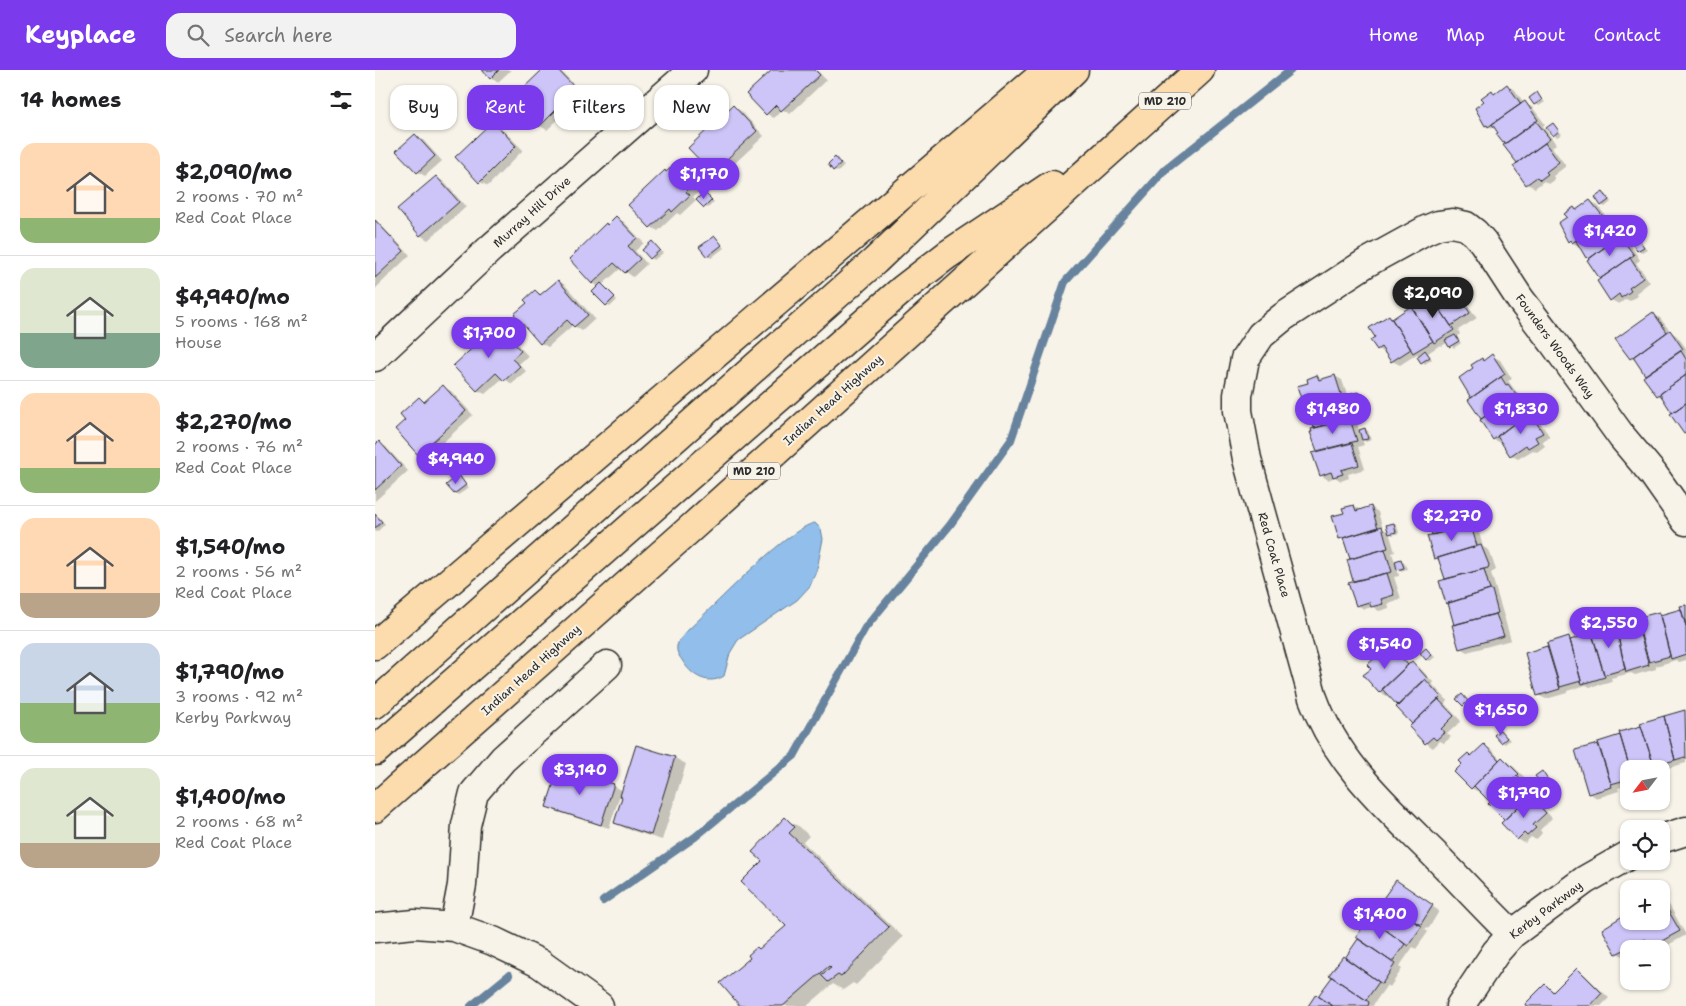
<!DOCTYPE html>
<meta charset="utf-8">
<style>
body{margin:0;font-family:"Shantell Sans",sans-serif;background:#f2f2f2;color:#202124;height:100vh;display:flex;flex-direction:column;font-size:19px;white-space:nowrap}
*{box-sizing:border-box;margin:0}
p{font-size:16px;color:#757577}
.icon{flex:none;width:28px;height:28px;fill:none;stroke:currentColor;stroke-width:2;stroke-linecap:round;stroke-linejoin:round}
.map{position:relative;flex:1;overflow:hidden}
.sheet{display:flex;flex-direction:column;background:#fff;width:375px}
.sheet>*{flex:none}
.hud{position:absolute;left:15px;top:15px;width:475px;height:45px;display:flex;gap:10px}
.needle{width:32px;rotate:238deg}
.controls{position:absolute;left:1245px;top:690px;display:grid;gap:10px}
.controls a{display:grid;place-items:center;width:50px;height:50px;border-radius:10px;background:#fff;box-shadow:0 1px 4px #0004;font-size:25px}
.price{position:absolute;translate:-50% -42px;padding:0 11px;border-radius:18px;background:#7c3aed;color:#fff;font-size:16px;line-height:32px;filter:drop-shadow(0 1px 2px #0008)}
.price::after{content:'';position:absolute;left:50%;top:30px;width:15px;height:11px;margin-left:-8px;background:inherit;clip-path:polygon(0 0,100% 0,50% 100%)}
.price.on{background:#222;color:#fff}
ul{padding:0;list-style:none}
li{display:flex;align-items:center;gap:15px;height:125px;padding:0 20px}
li+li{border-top:1px solid #e0e0e0}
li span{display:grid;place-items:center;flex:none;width:140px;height:100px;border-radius:15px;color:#555}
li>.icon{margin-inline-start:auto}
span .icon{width:60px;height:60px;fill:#fffc;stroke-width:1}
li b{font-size:21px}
h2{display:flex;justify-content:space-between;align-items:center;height:60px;padding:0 20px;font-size:21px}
.chip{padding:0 18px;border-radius:15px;background:#fff;box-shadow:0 1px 4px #0004;font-size:18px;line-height:45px}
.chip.on{background:#7c3aed;color:#fff}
header{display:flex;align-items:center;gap:30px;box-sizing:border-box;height:70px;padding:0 25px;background:#7c3aed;color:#fff}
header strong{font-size:24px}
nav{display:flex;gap:28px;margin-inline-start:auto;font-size:18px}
.search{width:350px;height:45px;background:#f2f2f2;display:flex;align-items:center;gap:12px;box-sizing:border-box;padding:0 18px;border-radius:15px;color:#757577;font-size:19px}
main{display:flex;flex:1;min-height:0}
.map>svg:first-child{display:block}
</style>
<header>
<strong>Keyplace</strong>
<div class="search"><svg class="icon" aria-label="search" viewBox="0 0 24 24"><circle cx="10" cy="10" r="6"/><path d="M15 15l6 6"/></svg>Search here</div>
<nav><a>Home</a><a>Map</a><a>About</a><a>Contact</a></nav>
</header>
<main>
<section class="sheet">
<h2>14 homes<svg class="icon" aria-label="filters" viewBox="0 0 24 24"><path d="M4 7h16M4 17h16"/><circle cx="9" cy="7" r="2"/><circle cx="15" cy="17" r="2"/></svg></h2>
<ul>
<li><span style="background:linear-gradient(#ffd9b3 75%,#8fb573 0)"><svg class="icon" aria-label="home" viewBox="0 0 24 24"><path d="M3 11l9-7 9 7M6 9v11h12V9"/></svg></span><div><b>$2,090/mo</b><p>2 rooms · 70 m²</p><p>Red Coat Place</p></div></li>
<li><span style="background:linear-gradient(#dfe7d0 65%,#7fa58c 0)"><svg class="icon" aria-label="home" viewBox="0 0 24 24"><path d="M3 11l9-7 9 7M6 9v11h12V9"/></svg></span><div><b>$4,940/mo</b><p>5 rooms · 168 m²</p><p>House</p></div></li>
<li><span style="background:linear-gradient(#ffd9b3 75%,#8fb573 0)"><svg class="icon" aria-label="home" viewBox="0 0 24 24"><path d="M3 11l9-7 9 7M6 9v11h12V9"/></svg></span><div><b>$2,270/mo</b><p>2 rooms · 76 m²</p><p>Red Coat Place</p></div></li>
<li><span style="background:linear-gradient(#ffd9b3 75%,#b9a48a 0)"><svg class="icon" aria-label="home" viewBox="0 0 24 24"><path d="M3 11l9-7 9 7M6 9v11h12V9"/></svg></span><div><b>$1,540/mo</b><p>2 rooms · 56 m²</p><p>Red Coat Place</p></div></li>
<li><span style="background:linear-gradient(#c9d6e8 60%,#8fb573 0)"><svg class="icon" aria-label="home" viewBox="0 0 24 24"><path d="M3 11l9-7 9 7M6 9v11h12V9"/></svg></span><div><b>$1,790/mo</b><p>3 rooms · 92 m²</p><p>Kerby Parkway</p></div></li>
<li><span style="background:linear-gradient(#dfe7d0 75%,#b9a48a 0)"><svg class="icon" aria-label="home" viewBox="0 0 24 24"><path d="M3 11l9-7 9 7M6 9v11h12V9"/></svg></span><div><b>$1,400/mo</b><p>2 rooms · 68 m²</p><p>Red Coat Place</p></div></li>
</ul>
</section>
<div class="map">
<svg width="1311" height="936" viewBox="0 0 1311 936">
<rect width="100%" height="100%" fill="#f7f3e8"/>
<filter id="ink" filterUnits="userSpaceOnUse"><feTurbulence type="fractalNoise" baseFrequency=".02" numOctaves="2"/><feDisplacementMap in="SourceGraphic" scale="10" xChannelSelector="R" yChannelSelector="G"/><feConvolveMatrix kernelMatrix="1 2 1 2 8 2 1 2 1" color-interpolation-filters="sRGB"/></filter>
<g filter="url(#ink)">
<path fill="#91beea" stroke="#68839e" d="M440,453L446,459L448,469L442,499L435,516L422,530L363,570L355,583L349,606C333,616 316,606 307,590C304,586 301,582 302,576C303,570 309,565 313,560C336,539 415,456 440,453Z"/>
<path fill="#0003" d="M109,0H136L123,12L116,8Z
M169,0H185L209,25L197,36L199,38L192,44L190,43L172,60L165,56Z
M398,0H442L451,10L415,44L408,40L399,48L392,44Z
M1132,16L1140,20L1149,33L1157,37L1170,54L1168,56L1181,74L1177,77L1191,96L1178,106L1180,109L1173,114L1169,111L1160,118L1152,114L1143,94L1130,76L1132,74L1128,72L1122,60L1111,55V32L1117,22L1121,24Z
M1162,24L1170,32L1164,36L1156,28Z
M358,37L366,41L389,66L345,107L337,102Z
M118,53L125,57L148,80L113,116L105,112L82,88Z
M1178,55L1187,64L1182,67L1179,65Z
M40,66L48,70L67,91L50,106L43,102Z
M460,89L469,96L463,102L459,100Z
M301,94L308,99L327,118L318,127L321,130L305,145L302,143L283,161L276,157L290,101L292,102Z
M61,107L69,112L91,137L53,170L45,165Z
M1228,123L1232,125L1236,132L1230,137L1227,135Z
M333,126L339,132L333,138L330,137Z
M1216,131L1223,136L1233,149L1241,152L1265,190L1261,193L1275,212L1261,223L1262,226L1255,231L1251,229L1244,234L1236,230L1215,189L1212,187L1206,177L1194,171L1188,162L1194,148L1199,138L1203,140Z
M242,148L249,152L269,173L260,181L272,194L258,207L246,198L227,215L242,230L235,237L232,235L224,217L218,213L233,156Z
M0,149L35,185L0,219Z
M340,167L349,178L336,188L333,186Z
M1263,169L1272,179L1267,182L1263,180Z
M277,173L288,183L279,190L269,180Z
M183,211L190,215L220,249L207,261L198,255L173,277L166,273L153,233L161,221L167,225Z
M1074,211L1083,218L1091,221L1097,230L1092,234L1102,248L1083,260L1085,264L1081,267L1086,273L1079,278L1073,272L1067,276L1065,275L1053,283L1057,289L1050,294L1042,284L1025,295L1017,291L1012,283L1010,284L1003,279L1002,267L1014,246L1019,249L1036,238L1039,239L1049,232Z
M1278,244L1285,248L1295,261L1302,266L1311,278V364L1289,329L1283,325L1263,292L1256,288Z
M122,256L130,261L153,286L144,294L151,301L137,314L128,308L110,324L102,320Z
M1117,286L1125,290L1137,309L1133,311L1147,329L1144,331L1153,345L1155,343L1162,348L1175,367L1167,372L1170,376L1162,382L1158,380L1143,389L1136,385L1128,372L1126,373L1118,369L1095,330L1098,328L1100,299L1107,289L1110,291Z
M942,306L948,310L960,306L967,310L973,328L980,332L983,323L987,325L989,334L984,336L979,333L985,352L982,353L984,361L990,359L993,361L996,370L991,372L987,369L989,375L983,377L990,399L973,404L974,408L966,411L960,407L953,410L946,405L944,383L937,363L940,359L935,340L930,338L934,314Z
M68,317L76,321L98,345L51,388L44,384L32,350L44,329L51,332Z
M4,373L11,377L33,401L0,431V377Z
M84,407L94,418L83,425L73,415Z
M1094,431L1102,435L1109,455L1107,456V458L1103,459L1108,477L1114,480L1121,500L1116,503L1136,570L1092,582L1085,578L1075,535L1072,533L1071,510L1066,492L1060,488L1059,465Z
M979,436L986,440L996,437L1003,442L1008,459L1015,462L1019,454L1022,456L1024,463L1018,465L1014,462L1020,482L1017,483L1020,492L1026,490L1029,492L1032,499L1026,501L1022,498L1024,506L1019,507L1026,529L1013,533L1014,538L1004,541L998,537L989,539L982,535L980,513L973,491L976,490L971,471L965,468L970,444Z
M0,446L4,447L10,454L2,462L0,461Z
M1311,536V590L1304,592L1301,590L1281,596V599L1260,605L1256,603L1236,608L1237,611L1215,617L1211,615L1192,621V623L1171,629L1163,625L1152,583L1174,577L1194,568L1198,570L1240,555L1244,557L1263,552L1283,543L1288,546L1307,540Z
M1018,579L1025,584L1035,595L1037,593L1044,597L1058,612L1057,614L1073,631L1070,634L1086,651L1072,664L1076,667L1069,673L1065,671L1058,678L1051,673L1039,654L1023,637L1024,636L1014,624L1012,626L1004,622L997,599L1002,588L1007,590Z
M1051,579L1060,587L1055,591L1047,583Z
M1087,626L1096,634L1092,637L1089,635Z
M1310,641L1311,693L1286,700L1254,699V715L1243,718L1244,721L1222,728L1214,723L1202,681L1247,666L1268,657L1267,654Z
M1126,661L1135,670L1130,674L1127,672Z
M1109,675L1117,680L1126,690L1128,688L1135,693L1151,709L1149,711L1165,728L1161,731L1177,748L1165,760L1167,763L1161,770L1156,767L1150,773L1142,769L1130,750L1115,734L1117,732L1106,720L1104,722L1096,718L1089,694L1093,684L1097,686Z
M300,688L311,694L287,770L252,759L240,753L248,727L245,725L234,758L180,741L173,736L185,698L239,716L248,721Z
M1167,703L1176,712L1171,716L1167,714Z
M410,749L425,757L434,766L428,772L528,867L481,915L478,913L468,920L458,914L432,936H367L385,880L413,856L388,791Z
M1029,816L1064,841L1054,858L1049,859L1053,862L1041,879L1038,877L1024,897L1027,899L1015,917L1012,915L998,935L999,936H935L944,927L1011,832Z
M1286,827L1292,831L1311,865L1286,879H1278L1274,875L1267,879H1254V885L1250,887L1242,883L1254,851H1286Z
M1202,900L1209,904L1234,928L1226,936H1153L1170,915L1180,922Z"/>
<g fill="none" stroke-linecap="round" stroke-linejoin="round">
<path stroke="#68839e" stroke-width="8" d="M228,831L320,767L419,686L490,558L575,455L636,370L690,212L790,100L916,0
M96,936L134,905"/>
</g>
<path fill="#cdc4f7" stroke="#2b2b2b" d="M107,0H124L115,9Z
M167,0H183L202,20L191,31L192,33L184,41L182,39L164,57L137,29Z
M397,0H440L445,5L406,41L401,35L391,45L371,24Z
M1132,14L1146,34L1113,57L1112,55L1110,56L1100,38L1109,31L1106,28L1117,20L1119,24Z
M1162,22L1167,30L1159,35L1154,28Z
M1150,31L1163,50L1130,74L1129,71L1128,73L1121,64L1123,63L1117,54Z
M358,35L382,61L337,103L313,78Z
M118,51L141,76L104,113L80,87Z
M1161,51L1175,69L1142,93L1128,75Z
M1178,53L1184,61L1178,66L1171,58Z
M40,64L60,86L42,103L21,81Z
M1170,73L1184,92L1171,102L1173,104L1165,110L1162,107L1151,115L1138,96Z
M460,87L466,94L458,101L453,94Z
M301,93L320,113L311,122L315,125L297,142L295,139L275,158L253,135L290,100L291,102Z
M61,106L84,132L45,166L22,139Z
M329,122L337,130L329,138L321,130Z
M1228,122L1234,130L1226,136L1220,127Z
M1215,130L1230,149L1197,173L1195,170L1193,172L1183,153L1192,147L1189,144L1199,137L1201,140Z
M241,146L262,168L253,176L265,189L250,203L239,193L217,214L194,189L231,153L232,155Z
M1233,146L1246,165L1214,189L1212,187L1211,188L1201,171Z
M0,150L29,181L0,208Z
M340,166L347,175L332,187L324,177Z
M1245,166L1259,185L1225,209L1212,190Z
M1263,168L1269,177L1262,181L1256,172Z
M277,171L285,180L275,189L267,180Z
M1255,188L1268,208L1254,218L1256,221L1246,228L1244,224L1235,231L1222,211Z
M183,210L213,245L199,257L192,250L165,274L139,244L152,233L149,230L160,220L165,225Z
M1074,210L1079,218L1084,216L1091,226L1086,229L1095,243L1076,256L1054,223Z
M226,213L240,227L231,236L217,222Z
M1056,226L1079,260L1059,273L1038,239L1048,230V231Z
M1036,236L1058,271L1038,283L1017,249Z
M1278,242L1292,262L1255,289L1240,269Z
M1014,245L1036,279L1016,292L1006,277L1002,280L995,270L1000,267L994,258Z
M122,255L146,281L137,289L145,296L129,311L121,303L102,321L78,296Z
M1295,260L1308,279L1270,305L1258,287Z
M1080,265L1084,271L1074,277L1070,270Z
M1050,280L1055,287L1046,293L1042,287Z
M1306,281L1311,289V305L1282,326L1268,307Z
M1117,284L1130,304L1096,328L1084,308L1098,298L1096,295L1107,288L1108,291Z
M942,305L944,310L960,305L967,327L929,338L922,316L933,313L932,309Z
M1311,305V333L1297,343L1285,324Z
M1126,307L1131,315L1133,314L1141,325L1106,349L1093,330Z
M68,315L91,341L43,385L20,359L30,350L25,344L44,327L49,332Z
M983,322L987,332L979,335L976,324Z
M971,326L978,348L939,358L932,337Z
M1137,327L1150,345L1118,370L1105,350Z
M1311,333V363L1309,364L1295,344Z
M1155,342L1168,363L1160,367L1163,372L1153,378L1151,375L1135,386L1122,366Z
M975,349L982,371L942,381L935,362H937L936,359Z
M990,358L993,369L987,370L984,360Z
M4,371L26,396L0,420V375Z
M977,373L984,395L966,400L968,404L958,407L956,402L945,406L937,383Z
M84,405L91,415L79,424L71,415Z
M1094,430L1097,442L1099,441L1102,451H1100L1101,454L1057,465L1051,442Z
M979,435L981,441L996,436L1003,458L964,469L957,446L969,443L967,438Z
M0,444L7,452L0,458Z
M1019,453L1021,462L1014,464L1011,455Z
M1096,455L1102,476L1059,489L1052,466Z
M1007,456L1013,478L975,489L968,468Z
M1106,475L1114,495L1113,498L1070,509L1063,488Z
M1010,479L1017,502L978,511L972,490Z
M1026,489L1029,498L1022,500L1020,491Z
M1109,499L1115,520L1071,534L1064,511Z
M1012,503L1019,525L1006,529L1008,534L996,537L994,532L981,536L973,513Z
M1115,520H1117L1123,543L1079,555L1073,533Z
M1311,535V556L1305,536Z
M1306,539L1311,556V584L1296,589L1285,545Z
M1284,542L1295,586L1274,592L1261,548Z
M1121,544L1129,566L1084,579L1077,555Z
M1261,551L1274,595L1251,602L1241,557Z
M1240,554L1250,599L1229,605L1216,560Z
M1217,563L1230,607L1207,614L1195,570Z
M1194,566L1206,611L1185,617L1172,573Z
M1172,576L1185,619L1162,626L1150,583Z
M1018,578L1033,595L1004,623L988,605L996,599L992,595L1002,586L1005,590Z
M1051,578L1057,585L1051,590L1045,583Z
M1037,591L1052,608L1023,636L1007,619Z
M1050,609L1066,627L1037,654L1021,637Z
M1087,624L1093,631L1088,636L1081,629Z
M1063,629L1079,646L1066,659L1070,662L1061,670L1058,667L1050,674L1034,657Z
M1310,640L1311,689L1310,687L1300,690L1289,646Z
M1289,646L1300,690L1279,696L1265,653Z
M1266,656L1279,696L1280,699H1255L1244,662Z
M1125,660L1132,668L1126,673L1119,665Z
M1245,665L1255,699H1254V709L1236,714L1223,672Z
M1109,674L1124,690L1096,719L1079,702L1087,694L1084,691L1093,683L1096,686Z
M1223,674L1237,717L1213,724L1200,680Z
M261,675L300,687L276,765L239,753L247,727L245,726Z
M1127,687L1144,704L1115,732L1099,716Z
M184,697L239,714L226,755L171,737Z
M1167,701L1173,710L1167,715L1160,706Z
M1142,706L1158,723L1129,750L1113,734Z
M1155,726L1171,743L1158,755L1161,758L1152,766L1149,763L1142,770L1126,753Z
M410,747L420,757L414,763L514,857L466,907L463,905L453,912L446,905L456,898L454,896L408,936H365L345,913L375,888L373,885L382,877L384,879L411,856L366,812L387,791L377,782Z
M1021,810L1058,835L1046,854L1044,855L1007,830Z
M1286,828L1305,861L1274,878L1270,869L1241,884L1227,859L1254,842V851H1286Z
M1009,832L1047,856L1033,876L997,850Z
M994,848L1030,874L1017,892L981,867Z
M983,869L1020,894L1007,914L970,888Z
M968,886L1004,912L991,930L954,905Z
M1202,898L1227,923L1215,936H1151L1150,934L1170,914L1178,922Z
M957,907L991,930L994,932L993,936H958L943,926Z
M941,924L943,926L958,936H933Z"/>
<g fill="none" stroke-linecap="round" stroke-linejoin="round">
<g stroke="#2b2b2b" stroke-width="31">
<path id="minor" d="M0,287L115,179L318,0
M1286,769L1311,761
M79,857L87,815L91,755L99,723L128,689L232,595
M0,858L40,854L79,857L118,871L164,893L224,936
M1137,864C1109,837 1084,809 1057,782C1011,736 961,692 938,628L872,389L863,341V325L870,289L886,265L908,247L991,193L1051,160L1063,155L1077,153L1091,156L1100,163L1108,172L1145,229L1178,272L1247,367L1278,404L1311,451
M1085,936L1121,882L1137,864L1210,810L1254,785"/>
</g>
<g stroke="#2b2b2b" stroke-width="31">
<path id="highway" d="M0,575L673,0
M0,634L500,191L699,0
M0,681L528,219L572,185L677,115
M0,738L316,458L825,0"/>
</g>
<use href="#minor" stroke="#f7f3e8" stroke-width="28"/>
<use href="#highway" stroke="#fcdcac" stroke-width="28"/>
</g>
</g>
<g text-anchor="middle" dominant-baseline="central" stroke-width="4" stroke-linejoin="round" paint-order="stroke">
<g fill="#f7f3e8" stroke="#686764" stroke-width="1">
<rect x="764" y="22.5" width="52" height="17" rx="4"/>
<rect x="353" y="392.5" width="52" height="17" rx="4"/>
</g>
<g font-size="11" font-weight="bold" fill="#2b2b2b">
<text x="790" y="31">MD 210</text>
<text x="379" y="401">MD 210</text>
</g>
<g font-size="12" fill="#2b2b2b" stroke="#f7f3e8">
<text transform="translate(157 142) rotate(-42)">Murray Hill Drive</text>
<text transform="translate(1180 276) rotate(54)">Founders Woods Way</text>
<text transform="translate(458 330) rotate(-42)">Indian Head Highway</text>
<text transform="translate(899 485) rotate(74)">Red Coat Place</text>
<text transform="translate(156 600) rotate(-42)">Indian Head Highway</text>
<text transform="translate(1171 840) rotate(-37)">Kerby Parkway</text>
</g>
</g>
</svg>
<div class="controls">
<a><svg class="needle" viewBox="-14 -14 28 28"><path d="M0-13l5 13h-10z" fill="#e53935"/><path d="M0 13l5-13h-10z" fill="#757577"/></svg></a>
<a><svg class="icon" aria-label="locate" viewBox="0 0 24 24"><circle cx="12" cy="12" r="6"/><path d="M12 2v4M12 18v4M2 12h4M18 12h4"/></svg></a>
<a>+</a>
<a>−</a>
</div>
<b class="price" style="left:329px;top:130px">$1,170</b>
<b class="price" style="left:1235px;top:187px">$1,420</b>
<b class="price on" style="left:1058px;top:249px">$2,090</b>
<b class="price" style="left:114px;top:289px">$1,700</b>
<b class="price" style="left:958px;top:365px">$1,480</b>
<b class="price" style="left:1146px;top:365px">$1,830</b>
<b class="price" style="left:81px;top:415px">$4,940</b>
<b class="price" style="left:1077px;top:472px">$2,270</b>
<b class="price" style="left:1234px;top:579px">$2,550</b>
<b class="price" style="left:1010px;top:600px">$1,540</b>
<b class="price" style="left:1126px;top:666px">$1,650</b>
<b class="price" style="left:205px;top:726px">$3,140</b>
<b class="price" style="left:1149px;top:749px">$1,790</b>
<b class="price" style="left:1005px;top:870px">$1,400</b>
<div class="hud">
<a class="chip">Buy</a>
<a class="chip on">Rent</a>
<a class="chip">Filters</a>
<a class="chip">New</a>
</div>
</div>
</main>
